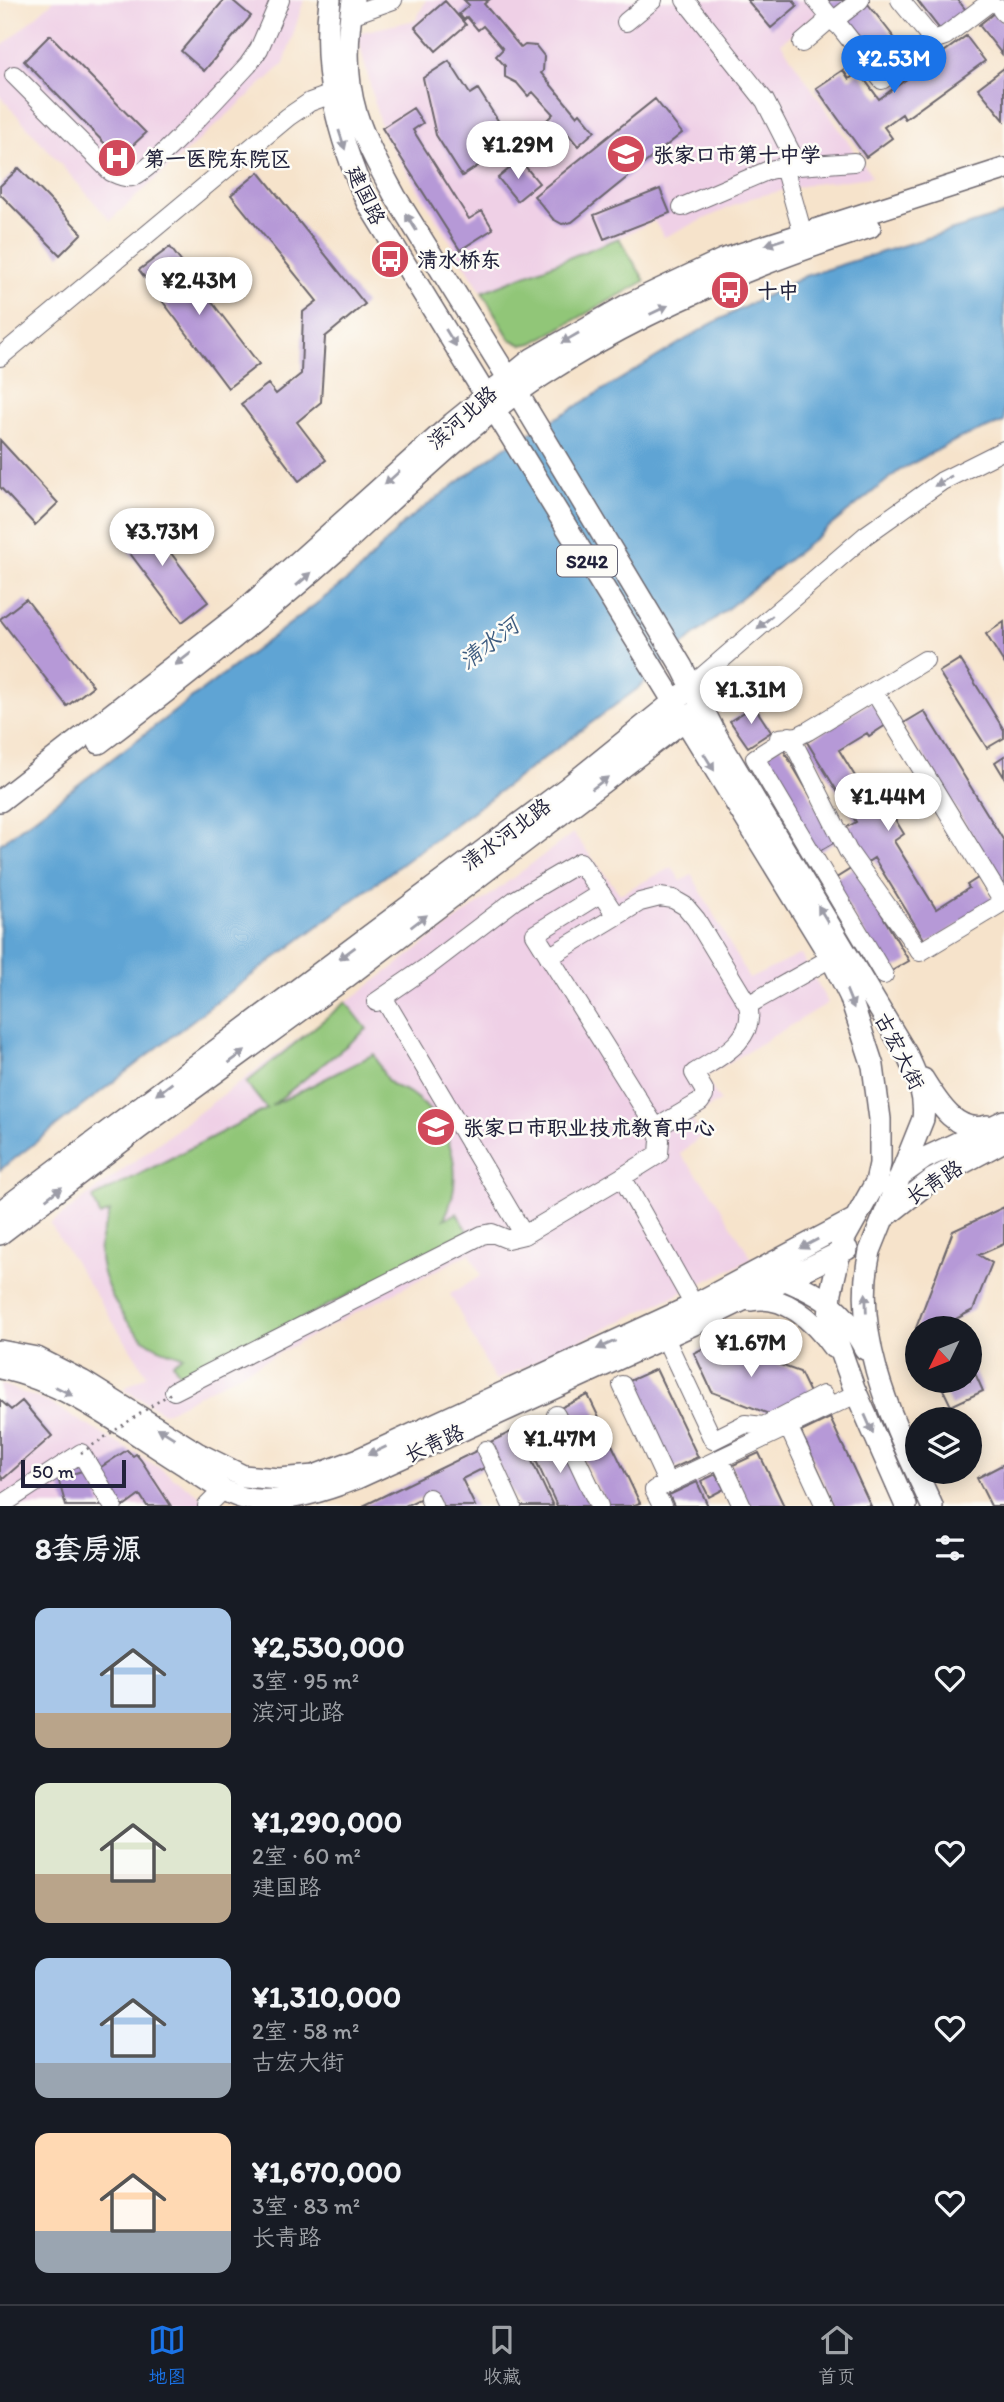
<!DOCTYPE html>
<html lang="zh">
<meta charset="utf-8">
<style>
body{margin:0;font-family:Itim,"LXGW WenKai TC",sans-serif;background:#242831;color:#f1f3f6;height:100vh;display:flex;flex-direction:column;font-size:26px;white-space:nowrap}
*{box-sizing:border-box;margin:0}
p{font-size:23px;color:#9ea1a6}
.icon{flex:none;width:38px;height:38px;fill:none;stroke:currentColor;stroke-width:2;stroke-linecap:round;stroke-linejoin:round}
.map{position:relative;height:1506px;overflow:hidden}
.sheet{display:flex;flex-direction:column;background:#171b24;flex:1}
.sheet>*{flex:none}
.needle{width:46px;rotate:227deg}
.buttons{position:absolute;left:905px;top:1316px;display:grid;gap:14px}
.buttons a{display:grid;place-items:center;width:77px;height:77px;border-radius:50%;background:#171b24;box-shadow:0 4px 18px #0003;font-size:35px}
.scale{position:absolute;left:21px;bottom:18px;width:105px;box-sizing:border-box;padding-left:7px;border:4px solid #22223b;border-top:0;font-size:19px;line-height:24px;white-space:nowrap;color:#22223b;-webkit-text-stroke:5px #fdfcf7;paint-order:stroke}
.price{position:absolute;translate:-50% -60px;padding:0 16px;border-radius:24px;background:#fff;color:#222;font-size:23px;line-height:46px;filter:drop-shadow(0 2px 4px #0008)}
.price::after{content:'';position:absolute;left:50%;top:42px;width:21px;height:16px;margin-left:-10px;background:inherit;clip-path:polygon(0 0,100% 0,50% 100%)}
.price.current{background:#1a73e8;color:#fff}
ul{padding:0;list-style:none}
li{display:flex;align-items:center;gap:21px;height:175px;padding:0 35px}
li span{display:grid;place-items:center;flex:none;width:196px;height:140px;border-radius:14px;color:#555}
li>.icon{margin-inline-start:auto}
span .icon{width:84px;height:84px;fill:#fffc;stroke-width:1}
li b{font-size:30px}
h2{display:flex;justify-content:space-between;align-items:center;height:84px;padding:0 35px;font-size:30px}
.menu{display:flex;justify-content:space-around;align-items:center;height:98px;border-top:2px solid #363941;background:#171b24;font-size:19px;color:#9ea1a6}
.menu a{display:grid;justify-items:center;gap:4px}
.menu .current{color:#1a73e8}
.map>svg:first-child{display:block}
</style>
<div class="map">
<svg width="1004" height="1506" viewBox="0 0 1004 1506">
<rect width="100%" height="100%" fill="#fdfcf7"/>
<filter id="ink" filterUnits="userSpaceOnUse"><feTurbulence type="fractalNoise" baseFrequency=".0143" numOctaves="2"/><feDisplacementMap in="SourceGraphic" scale="14" xChannelSelector="R" yChannelSelector="G"/><feConvolveMatrix kernelMatrix="1 2 1 2 8 2 1 2 1" color-interpolation-filters="sRGB"/></filter>
<filter id="wash" filterUnits="userSpaceOnUse"><feTurbulence type="fractalNoise" baseFrequency=".00686" numOctaves="4" result="noise"/><feDisplacementMap in="SourceGraphic" scale="28" xChannelSelector="R" yChannelSelector="G"/><feGaussianBlur stdDeviation="1.57" result="paint"/><feColorMatrix in="noise" values="0 0 0 0 0 0 0 0 0 0 0 0 0 0 0 0 0 1.4 0 .05"/><feComposite in="paint" operator="in"/></filter>
<g filter="url(#wash)">
<rect width="100%" height="100%" fill="#f6e3cb"/>
<path fill="#efd0e6" d="M54,0H304L284,64L110,220L0,96V48Z
M426,0H808L818,13L781,43L872,177L811,184L751,198L664,237L654,221L619,238L482,292L382,132L357,33L416,20Z
M573,833L620,894L672,867L681,881L692,875L749,979L801,954L828,1003L705,1077L720,1101L692,1118L700,1137L680,1154L711,1192L752,1259L495,1381L450,1294L481,1276L470,1253L164,1413L123,1389L147,1375L50,1224Z
M0,1384L50,1403L161,1469L215,1506H0Z"/>
<path fill="#91c678" stroke="#5a745a" stroke-width="2" d="M619,238L645,281L533,343L522,345L510,339L482,292Z
M346,1002L367,1029L271,1106L374,1054C379,1062 383,1077 390,1083C395,1088 404,1089 410,1093C451,1122 467,1173 444,1219L457,1213L469,1234L182,1379L173,1363L183,1356C172,1353 161,1350 151,1344C124,1327 96,1276 100,1244C101,1233 107,1222 110,1212L100,1216L93,1198L267,1109L246,1083Z"/>
<path fill="#5ea4d4" stroke="#406388" stroke-width="2" d="M1004,214V422L960,438L900,470L691,638L641,686L220,999L0,1170V844L358,572L405,522L502,449L570,410L709,325L805,276Z"/>
<g id="blocks">
<path fill="#b699d7" d="M224,0H232L251,16L204,71L181,51Z
M464,0H489L484,4L521,48L525,45L536,46L544,56L543,71L541,73L577,116L580,113L595,131L578,146L568,134L559,142L552,134L555,131L546,121L553,114L533,92L528,96L517,83L505,77V66L496,56L503,49L483,26L478,30L467,17L464,20L459,14L469,5Z
M747,0H793L797,6L771,28Z
M822,0H848L832,13Z
M917,0H958L968,13L942,32Z
M445,1L466,25L436,51L415,27Z
M868,4L907,54L881,74L843,24Z
M994,13L1004,24L1002,54L979,25Z
M50,35L146,133L119,158L24,61Z
M966,36L985,61L905,119L902,114L884,127L892,138L866,157L816,88L843,70L849,79L859,72L879,99Z
M449,61L470,94L478,89L504,130L497,135L506,148L462,176L436,135L423,78Z
M1004,68V120L978,88Z
M655,99L682,133L572,222L562,224L553,219L534,196Z
M413,108L423,123L413,130L469,219L482,211L493,229L460,250L382,128Z
M520,160L539,183L517,201L498,178Z
M19,168L82,233L60,255L0,194V186Z
M259,172L365,304L325,337L321,402L297,422L326,460L299,481L241,404L268,384L276,394L301,374L303,312L317,301L231,195Z
M660,189L670,213L604,239L594,215Z
M170,247L259,364L228,388L139,270Z
M0,440L58,503L35,525L0,487Z
M142,515L208,602L182,622L116,535Z
M26,599L93,686L67,706L0,619Z
M1004,622V663L986,634Z
M960,659L1004,730V738L987,748L939,672Z
M872,702L886,725L869,736L867,733L839,750L877,812L887,806L904,834L894,841L936,909L969,888L967,885L978,878L994,903L927,944L874,858L863,865L842,830L856,822L807,742Z
M754,706L771,732L748,747L730,721Z
M924,711L1004,841V887L904,723Z
M781,746L837,841L816,853L760,758Z
M1004,756V777L995,762Z
M854,867L909,961L888,973L833,880Z
M1004,1207V1244L979,1255L992,1263L973,1310L954,1320L953,1328H916L953,1231Z
M716,1342L800,1372L811,1395L769,1414L712,1392L694,1353Z
M970,1362L983,1391L951,1406L939,1381H970Z
M656,1369L698,1457L669,1470L627,1382Z
M588,1395L640,1503L632,1506H607L560,1408Z
M0,1400L11,1410L22,1401L52,1436L3,1479L0,1475Z
M830,1418L871,1506H835L801,1432Z
M517,1429L553,1506H519L488,1443Z
M559,1437L591,1506H557L531,1450Z
M480,1449L488,1466L462,1479L475,1506H440L434,1492L405,1506H363Z
M127,1450L133,1456L136,1454L141,1460L171,1506H147L140,1495L125,1506H115L95,1471Z
M759,1453L784,1506H749L731,1466Z
M1004,1464V1506H991L977,1478Z
M89,1469L101,1506H66L58,1478Z
M716,1474L724,1489L709,1497L701,1481Z
M697,1482L708,1506H674L669,1495Z"/>
</g>
</g>
<g filter="url(#ink)">
<use href="#blocks" fill-opacity="0" stroke="#6c666d" stroke-width="2"/>
<g fill="none" stroke-linecap="round" stroke-linejoin="round">
<g stroke="#6c666d" stroke-width="20">
<path id="minor" d="M685,0L765,101L798,166
M816,0L833,21L840,27L882,80L933,40L945,36L990,2L989,0
M900,0L933,40
M1001,9L1004,13
M351,15L393,0
M833,21L860,0
M626,22L653,0
M802,43L823,25L828,15
M14,75L111,172C118,175 124,178 132,177C149,174 231,83 248,65L259,49L280,0
M784,167L806,245
M682,207L769,170L784,167L854,162
M0,357L288,117L310,102L332,94
M691,686L866,535L942,481L1004,450
M874,691L1003,902L920,952L848,851L790,736L755,758L884,975
M779,738L798,736L808,731L925,660
M601,893L535,934L656,1128
M549,957L640,902L660,897L673,899L685,906L696,919L748,1005C757,1040 719,1057 694,1073L704,1090V1096L700,1102L656,1128L660,1140L659,1154L622,1177
M383,997L524,1235L622,1177L694,1305
M376,1002L427,967L515,900L580,862L616,916
M748,1005L831,958
M659,1325L713,1440L745,1424L764,1426L823,1395L830,1406
M622,1385L668,1484
M174,1391L482,1235L492,1233L507,1239L524,1235
M556,1415L599,1506
M788,1426L825,1506
M486,1450L512,1506
M720,1459L742,1506
M429,1498L433,1506
M0,1506L81,1453L113,1506
M207,1506L224,1489
M662,1506L654,1490L856,1394"/>
</g>
<g stroke="#6c666d" stroke-width="24">
<path id="major" d="M330,0C321,72 338,137 367,202L831,958L850,996L873,1066L880,1119V1164L876,1182L842,1243L831,1292L829,1318L854,1388L906,1506
M353,0C347,36 345,77 356,113C365,142 381,170 395,196L518,394L682,667L717,737L907,1055C917,1077 926,1095 923,1119L870,1251C850,1341 896,1427 932,1506
M99,743C181,681 261,618 337,550C402,491 470,422 543,375C644,309 756,263 870,227
M0,801L239,615L453,423L532,359L629,304L722,260L1004,169
M923,1079C937,1101 956,1135 987,1126
M901,1175L925,1158L1004,1121
M0,1212L567,788L682,695
M885,1217L933,1179L1004,1141
M0,1234L138,1129L345,978L695,712
M777,1276C821,1295 842,1305 865,1349
M751,1300C784,1293 814,1321 833,1347
M0,1351L37,1358L82,1381L197,1453L243,1476L279,1479L314,1476L359,1459L694,1305L855,1219
M0,1368C68,1382 125,1428 183,1464C201,1476 222,1492 243,1498C278,1506 324,1491 357,1478L692,1325L847,1249"/>
</g>
<use href="#minor" stroke="#fff" stroke-width="18"/>
<use href="#major" stroke="#fff" stroke-width="21"/>
<path stroke="#6c666d" stroke-width="2.5" stroke-dasharray="2 5" stroke-linecap="butt" d="M81,1453L174,1391"/>
</g>
<defs><path id="oneway-solid" d="M-6-.8H1V-3.2L6.5 0L1 3.2V.8H-6Z" transform="scale(1.75)"/></defs>
<g fill="#9c9ca7">
<use href="#oneway-solid" transform="translate(342 140) rotate(72)"/>
<use href="#oneway-solid" transform="translate(411 222) rotate(-122)"/>
<use href="#oneway-solid" transform="translate(775 242) rotate(162)"/>
<use href="#oneway-solid" transform="translate(659 310) rotate(-26)"/>
<use href="#oneway-solid" transform="translate(451 338) rotate(58)"/>
<use href="#oneway-solid" transform="translate(570 338) rotate(150)"/>
<use href="#oneway-solid" transform="translate(392 478) rotate(138)"/>
<use href="#oneway-solid" transform="translate(943 481) rotate(149)"/>
<use href="#oneway-solid" transform="translate(304 579) rotate(-41)"/>
<use href="#oneway-solid" transform="translate(765 622) rotate(140)"/>
<use href="#oneway-solid" transform="translate(183 659) rotate(142)"/>
<use href="#oneway-solid" transform="translate(709 762) rotate(58)"/>
<use href="#oneway-solid" transform="translate(600 783) rotate(-37)"/>
<use href="#oneway-solid" transform="translate(823 914) rotate(-121)"/>
<use href="#oneway-solid" transform="translate(419 921) rotate(-37)"/>
<use href="#oneway-solid" transform="translate(347 953) rotate(144)"/>
<use href="#oneway-solid" transform="translate(850 999) rotate(68)"/>
<use href="#oneway-solid" transform="translate(237 1057) rotate(-36)"/>
<use href="#oneway-solid" transform="translate(164 1089) rotate(143)"/>
<use href="#oneway-solid" transform="translate(54 1193) rotate(-37)"/>
<use href="#oneway-solid" transform="translate(809 1244) rotate(152)"/>
<use href="#oneway-solid" transform="translate(866 1303) rotate(-92)"/>
<use href="#oneway-solid" transform="translate(606 1345) rotate(156)"/>
<use href="#oneway-solid" transform="translate(64 1391) rotate(27)"/>
<use href="#oneway-solid" transform="translate(869 1424) rotate(66)"/>
<use href="#oneway-solid" transform="translate(166 1433) rotate(-148)"/>
<use href="#oneway-solid" transform="translate(377 1451) rotate(155)"/>
</g>
</g>
<defs>
<g id="school-disc" transform="scale(2.0125)"><circle r="9.5" fill="#d1495b" stroke="#fdfcf7"/><path d="M0-5L7-2L0 1L-7-2ZM-4 1L0 2.5L4 1V4Q0 6-4 4Z" fill="#fff"/></g>
<g id="hospital-disc" transform="scale(2.0125)"><circle r="9.5" fill="#d1495b" stroke="#fdfcf7"/><path d="M-5-5h3v3.5h4V-5h3V5h-3V1.5h-4V5h-3Z" fill="#fff"/></g>
<g id="bus-disc" transform="scale(2.0125)"><circle r="9.5" fill="#d1495b" stroke="#fdfcf7"/><path d="M-5-6H5V4H4V6H2V4H-2V6H-4V4H-5ZM-3.5-4V0h7V-4ZM-3.5 1.2v1.5H-2V1.2ZM2 1.2v1.5H3.5V1.2Z" fill="#fff"/></g>
</defs>
<g fill-rule="evenodd">
<use href="#school-disc" x="626" y="154"/>
<use href="#hospital-disc" x="117" y="158"/>
<use href="#bus-disc" x="390" y="259"/>
<use href="#bus-disc" x="730" y="290"/>
<use href="#school-disc" x="436" y="1127"/>
</g>
<g text-anchor="middle" dominant-baseline="central" stroke-width="5" stroke-linejoin="round" paint-order="stroke">
<rect fill="#fdfcf7" stroke="#646373" stroke-width="2" x="557" y="545.5" width="60" height="31" rx="5"/>
<g font-size="19" font-weight="bold" fill="#22223b">
<text x="587" y="561">S242</text>
</g>
<g font-size="21" font-weight="bold" fill="#22223b" stroke="#fdfcf7" text-anchor="start">
<text x="653" y="154">张家口市第十中学</text>
<text x="144" y="158">第一医院东院区</text>
<text x="417" y="259">清水桥东</text>
<text x="757" y="290">十中</text>
<text x="463" y="1127">张家口市职业技术教育中心</text>
</g>
<g font-size="21" fill="#22223b" stroke="#fdfcf7">
<text transform="translate(366 195) rotate(64)">建国路</text>
<text transform="translate(462 417) rotate(-41)">滨河北路</text>
<text transform="translate(506 834) rotate(-37)">清水河北路</text>
<text transform="translate(900 1051) rotate(63)">古宏大街</text>
<text transform="translate(934 1182) rotate(-33)">长青路</text>
<text transform="translate(434 1443) rotate(-24)">长青路</text>
</g>
<g font-size="23" font-style="italic" fill="#3d5c80" stroke="#fdfcf7">
<text transform="translate(489 643) rotate(-38)">清水河</text>
</g>
</g>
</svg>
<div class="buttons">
<a><svg class="needle" viewBox="-14 -14 28 28"><path d="M0-13l5 13h-10z" fill="#e53935"/><path d="M0 13l5-13h-10z" fill="#9ea1a6"/></svg></a>
<a><svg class="icon" aria-label="layers" viewBox="0 0 24 24"><path d="M12 4l9 5-9 5-9-5zM3 14l9 5 9-5"/></svg></a>
</div>
<div class="scale">50 m</div>
<b class="price current" style="left:894px;top:95px">¥2.53M</b>
<b class="price" style="left:518px;top:181px">¥1.29M</b>
<b class="price" style="left:199px;top:317px">¥2.43M</b>
<b class="price" style="left:162px;top:568px">¥3.73M</b>
<b class="price" style="left:751px;top:726px">¥1.31M</b>
<b class="price" style="left:888px;top:833px">¥1.44M</b>
<b class="price" style="left:751px;top:1379px">¥1.67M</b>
<b class="price" style="left:560px;top:1475px">¥1.47M</b>
</div>
<section class="sheet">
<h2>8套房源<svg class="icon" aria-label="filters" viewBox="0 0 24 24"><path d="M4 7h16M4 17h16"/><circle cx="9" cy="7" r="2"/><circle cx="15" cy="17" r="2"/></svg></h2>
<ul>
<li><span style="background:linear-gradient(#a9c7e8 75%,#b9a48a 0)"><svg class="icon" aria-label="home" viewBox="0 0 24 24"><path d="M3 11l9-7 9 7M6 9v11h12V9"/></svg></span><div><b>¥2,530,000</b><p>3室 · 95 m²</p><p>滨河北路</p></div><svg class="icon" aria-label="heart" viewBox="0 0 24 24"><path d="M12 20l-8-8c-3-5 5-10 8-4 3-6 11-1 8 4z"/></svg></li>
<li><span style="background:linear-gradient(#dfe7d0 65%,#b9a48a 0)"><svg class="icon" aria-label="home" viewBox="0 0 24 24"><path d="M3 11l9-7 9 7M6 9v11h12V9"/></svg></span><div><b>¥1,290,000</b><p>2室 · 60 m²</p><p>建国路</p></div><svg class="icon" aria-label="heart" viewBox="0 0 24 24"><path d="M12 20l-8-8c-3-5 5-10 8-4 3-6 11-1 8 4z"/></svg></li>
<li><span style="background:linear-gradient(#a9c7e8 75%,#9aa5b1 0)"><svg class="icon" aria-label="home" viewBox="0 0 24 24"><path d="M3 11l9-7 9 7M6 9v11h12V9"/></svg></span><div><b>¥1,310,000</b><p>2室 · 58 m²</p><p>古宏大街</p></div><svg class="icon" aria-label="heart" viewBox="0 0 24 24"><path d="M12 20l-8-8c-3-5 5-10 8-4 3-6 11-1 8 4z"/></svg></li>
<li><span style="background:linear-gradient(#ffd9b3 70%,#9aa5b1 0)"><svg class="icon" aria-label="home" viewBox="0 0 24 24"><path d="M3 11l9-7 9 7M6 9v11h12V9"/></svg></span><div><b>¥1,670,000</b><p>3室 · 83 m²</p><p>长青路</p></div><svg class="icon" aria-label="heart" viewBox="0 0 24 24"><path d="M12 20l-8-8c-3-5 5-10 8-4 3-6 11-1 8 4z"/></svg></li>
</ul>
</section>
<nav class="menu">
<a class="current"><svg class="icon" aria-label="map" viewBox="0 0 24 24"><path d="M3 6l6-2 6 2 6-2v14l-6 2-6-2-6 2zM9 4v14M15 6v14"/></svg>地图</a>
<a><svg class="icon" aria-label="saved" viewBox="0 0 24 24"><path d="M7 4h10v16l-5-4-5 4z"/></svg>收藏</a>
<a><svg class="icon" aria-label="home" viewBox="0 0 24 24"><path d="M3 11l9-7 9 7M6 9v11h12V9"/></svg>首页</a>
</nav>
